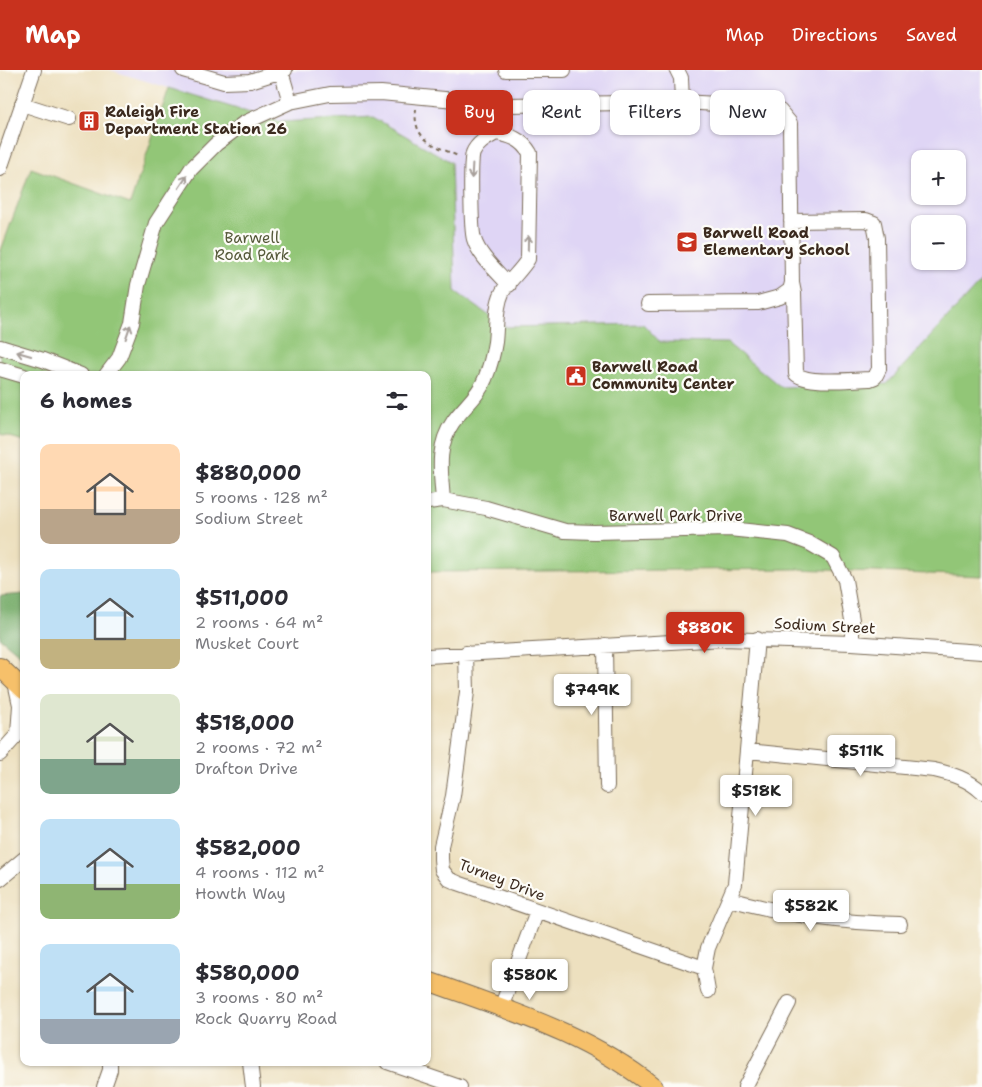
<!DOCTYPE html>
<meta charset="utf-8">
<style>
body{margin:0;font-family:"Shantell Sans",sans-serif;background:#f7f7f7;color:#2b2b33;height:100vh;display:flex;flex-direction:column;font-size:19px;white-space:nowrap}
*{box-sizing:border-box;margin:0}
p{font-size:16px;color:#7c7c81}
.icon{flex:none;width:28px;height:28px;fill:none;stroke:currentColor;stroke-width:2;stroke-linecap:round;stroke-linejoin:round}
.map{position:relative;flex:1;overflow:hidden}
.sheet{position:absolute;left:20px;top:301px;width:411px;height:695px;display:flex;flex-direction:column;background:#fff;border-radius:10px;box-shadow:0 1px 4px #0004}
.sheet>*{flex:none}
.guide{position:absolute;left:446px;top:20px;width:460px;height:45px;display:flex;gap:10px}
.fabs{position:absolute;left:911px;top:80px;display:grid;gap:10px}
.fabs a{display:grid;place-items:center;width:55px;height:55px;border-radius:10px;background:#fff;box-shadow:0 1px 4px #0004;font-size:25px}
.price{position:absolute;translate:-50% -42px;padding:0 11px;border-radius:5px;background:#fff;color:#222;font-size:16px;line-height:32px;filter:drop-shadow(0 1px 2px #0008)}
.price::after{content:'';position:absolute;left:50%;top:30px;width:15px;height:11px;margin-left:-8px;background:inherit;clip-path:polygon(0 0,100% 0,50% 100%)}
.price.active{background:#c8321e;color:#fff}
ul{padding:0;list-style:none}
li{display:flex;align-items:center;gap:15px;height:125px;padding:0 20px}
li span{display:grid;place-items:center;flex:none;width:140px;height:100px;border-radius:10px;color:#555}
li>.icon{margin-inline-start:auto}
span .icon{width:60px;height:60px;fill:#fffc;stroke-width:1}
li b{font-size:21px}
h2{display:flex;justify-content:space-between;align-items:center;height:60px;padding:0 20px;font-size:21px}
.chip{padding:0 18px;border-radius:10px;background:#fff;box-shadow:0 1px 4px #0004;font-size:18px;line-height:45px}
.chip.active{background:#c8321e;color:#fff}
header{display:flex;align-items:center;gap:30px;box-sizing:border-box;height:70px;padding:0 25px;background:#c8321e;color:#fff}
header strong{font-size:24px}
nav{display:flex;gap:28px;margin-inline-start:auto;font-size:18px}
.map>svg:first-child{display:block}
</style>
<header>
<strong>Map</strong>
<nav><a>Map</a><a>Directions</a><a>Saved</a></nav>
</header>
<div class="map">
<svg width="982" height="1017" viewBox="0 0 982 1017">
<rect width="100%" height="100%" fill="#fdfcf7"/>
<filter id="ink" filterUnits="userSpaceOnUse"><feTurbulence type="fractalNoise" baseFrequency=".02" numOctaves="2"/><feDisplacementMap in="SourceGraphic" scale="10" xChannelSelector="R" yChannelSelector="G"/><feConvolveMatrix kernelMatrix="1 2 1 2 8 2 1 2 1" color-interpolation-filters="sRGB"/></filter>
<filter id="wash" filterUnits="userSpaceOnUse"><feTurbulence type="fractalNoise" baseFrequency=".0096" numOctaves="4" result="noise"/><feDisplacementMap in="SourceGraphic" scale="20" xChannelSelector="R" yChannelSelector="G"/><feGaussianBlur stdDeviation="1.12" result="paint"/><feColorMatrix in="noise" values="0 0 0 0 0 0 0 0 0 0 0 0 0 0 0 0 0 1.4 0 .05"/><feComposite in="paint" operator="in"/></filter>
<g filter="url(#wash)">
<rect width="100%" height="100%" fill="#ede0bf"/>
<path fill="#dfd5f5" fill-rule="evenodd" d="M110,0H982V210L887,314L781,317L727,273L660,272L643,254L505,257L455,221L451,92L373,47L280,52ZM920,89H958V126H920ZM920,154H958V191H920Z"/>
<path fill="#92c677" stroke="#66784a" d="M169,18L280,52L373,47L451,92L455,221L505,257L643,254L660,272L727,273L781,317L887,314L982,210V506L797,499L428,502V305H24V371L0,364V183L31,98L130,134Z"/>
<path fill="#75ab68" stroke="#586a43" d="M24,524V588L0,568V526Z"/>
</g>
<g filter="url(#ink)">
<g fill="none" stroke-linecap="round" stroke-linejoin="round">
<g stroke="#796a56" stroke-width="16">
<path id="minor" d="M183,0L224,12L250,11L285,0
M506,0H564
M677,0L681,8L682,32
M281,1L290,32
M22,34L69,49
M0,99L34,0
M791,151L866,150L874,153L877,168L879,299L875,307L870,309C853,309 809,315 796,304L794,223L792,213
M0,277L43,290L81,305
M0,299L24,306
M106,305L119,288L132,253L138,215L156,153L191,99L216,74L244,53L290,32L330,24L381,23L508,35L682,32L771,37L780,41L790,53L792,213L790,220L780,227L758,233L648,234
M443,430C441,403 436,376 453,352C463,337 478,327 485,309C490,297 493,285 495,272C497,256 495,238 502,223C508,211 521,201 528,189L530,83C522,69 511,66 496,63C487,68 477,73 473,83C470,91 471,160 474,169C479,186 497,201 509,215
M428,432L443,430L486,438L565,461L594,462L729,459L788,465L809,473L833,487L845,510L852,550V573
M605,575L607,716
M466,583L467,622L453,726L441,776V789L442,800L449,809L458,813L704,898
M428,586L723,569L852,573L982,582
M15,612L20,635L18,664L24,662
M748,681L934,700C952,704 968,709 982,722
M0,684L18,664
M0,809L24,789
M729,829C788,845 838,853 900,854
M708,921L704,898L708,878L735,814L757,569
M501,938L537,841
M250,992L253,1017
M387,992L460,1017
M104,1017L110,1000V992
M745,1017L789,933"/>
</g>
<g stroke="#796a56" stroke-width="20">
<path id="major" d="M0,597L24,620
M428,911C507,940 587,963 654,1017"/>
</g>
<path stroke="#796a56" stroke-width="2" stroke-dasharray="4 4" stroke-linecap="butt" d="M416,39C412,71 435,75 460,87"/>
<use href="#minor" stroke="#fff" stroke-width="14"/>
<use href="#major" stroke="#f6c06b" stroke-width="18"/>
</g>
<defs><path id="oneway-shaft" d="M-6 0H5M1.5-3L5.5 0L1.5 3" fill="none" stroke-width="1.6" stroke-linecap="round" stroke-linejoin="round" transform="scale(1.25)"/></defs>
<g stroke="#a79f9a">
<use href="#oneway-shaft" transform="translate(472 101) rotate(93)"/>
<use href="#oneway-shaft" transform="translate(183 112) rotate(-56)"/>
<use href="#oneway-shaft" transform="translate(528 173) rotate(-89)"/>
<use href="#oneway-shaft" transform="translate(128 262) rotate(-71)"/>
<use href="#oneway-shaft" transform="translate(24 284) rotate(-164)"/>
</g>
</g>
<defs>
<g id="building-square" transform="scale(1.125)"><rect x="-9" y="-9" width="18" height="18" rx="4" fill="#c8321e" stroke="#fdfcf7"/><path d="M-4-6H4V6H1V3H-1V6H-4ZM-2.5-4.3h1.7v1.8h-1.7ZM.8-4.3h1.7v1.8H.8ZM-2.5-1h1.7V.8h-1.7ZM.8-1h1.7V.8H.8Z" fill="#fff"/></g>
<g id="school-square" transform="scale(1.125)"><rect x="-9" y="-9" width="18" height="18" rx="4" fill="#c8321e" stroke="#fdfcf7"/><path d="M0-5L7-2L0 1L-7-2ZM-4 1L0 2.5L4 1V4Q0 6-4 4Z" fill="#fff"/></g>
<g id="civic-square" transform="scale(1.125)"><rect x="-9" y="-9" width="18" height="18" rx="4" fill="#c8321e" stroke="#fdfcf7"/><path d="M-.6-6.5H3V-4.5H.6V-3L4-1V1h2V6H-6V1h2V-1L-.6-3ZM-1.2 2.5V6h2.4V2.5Z" fill="#fff"/></g>
</defs>
<g fill-rule="evenodd">
<use href="#building-square" x="89" y="51"/>
<use href="#school-square" x="687" y="172"/>
<use href="#civic-square" x="576" y="306"/>
</g>
<g text-anchor="middle" dominant-baseline="central" stroke-width="4.5" stroke-linejoin="round" paint-order="stroke">
<g font-size="15" font-weight="bold" fill="#3b2a1e" stroke="#fdfcf7" text-anchor="start">
<text x="105" y="42">Raleigh Fire<tspan x="105" dy="17">Department Station 26</tspan></text>
<text x="703" y="163">Barwell Road<tspan x="703" dy="17">Elementary School</tspan></text>
<text x="592" y="297">Barwell Road<tspan x="592" dy="17">Community Center</tspan></text>
</g>
<g font-size="15" fill="#555939" stroke="#fdfcf7">
<text x="252" y="168">Barwell<tspan x="252" dy="17">Road Park</tspan></text>
</g>
<g font-size="15" fill="#3b2a1e" stroke="#fdfcf7">
<text x="676" y="446">Barwell Park Drive</text>
<text transform="translate(825 556) rotate(3)">Sodium Street</text>
<text transform="translate(502 810) rotate(21)">Turney Drive</text>
</g>
</g>
</svg>
<div class="fabs">
<a>+</a>
<a>−</a>
</div>
<b class="price active" style="left:705px;top:584px">$880K</b>
<b class="price" style="left:592px;top:646px">$749K</b>
<b class="price" style="left:861px;top:707px">$511K</b>
<b class="price" style="left:756px;top:747px">$518K</b>
<b class="price" style="left:811px;top:862px">$582K</b>
<b class="price" style="left:530px;top:931px">$580K</b>
<div class="guide">
<a class="chip active">Buy</a>
<a class="chip">Rent</a>
<a class="chip">Filters</a>
<a class="chip">New</a>
</div>
<section class="sheet">
<h2>6 homes<svg class="icon" aria-label="filters" viewBox="0 0 24 24"><path d="M4 7h16M4 17h16"/><circle cx="9" cy="7" r="2"/><circle cx="15" cy="17" r="2"/></svg></h2>
<ul>
<li><span style="background:linear-gradient(#ffd9b3 65%,#b9a48a 0)"><svg class="icon" aria-label="home" viewBox="0 0 24 24"><path d="M3 11l9-7 9 7M6 9v11h12V9"/></svg></span><div><b>$880,000</b><p>5 rooms · 128 m²</p><p>Sodium Street</p></div></li>
<li><span style="background:linear-gradient(#bfe0f5 70%,#c2b280 0)"><svg class="icon" aria-label="home" viewBox="0 0 24 24"><path d="M3 11l9-7 9 7M6 9v11h12V9"/></svg></span><div><b>$511,000</b><p>2 rooms · 64 m²</p><p>Musket Court</p></div></li>
<li><span style="background:linear-gradient(#dfe7d0 65%,#7fa58c 0)"><svg class="icon" aria-label="home" viewBox="0 0 24 24"><path d="M3 11l9-7 9 7M6 9v11h12V9"/></svg></span><div><b>$518,000</b><p>2 rooms · 72 m²</p><p>Drafton Drive</p></div></li>
<li><span style="background:linear-gradient(#bfe0f5 65%,#8fb573 0)"><svg class="icon" aria-label="home" viewBox="0 0 24 24"><path d="M3 11l9-7 9 7M6 9v11h12V9"/></svg></span><div><b>$582,000</b><p>4 rooms · 112 m²</p><p>Howth Way</p></div></li>
<li><span style="background:linear-gradient(#bfe0f5 75%,#9aa5b1 0)"><svg class="icon" aria-label="home" viewBox="0 0 24 24"><path d="M3 11l9-7 9 7M6 9v11h12V9"/></svg></span><div><b>$580,000</b><p>3 rooms · 80 m²</p><p>Rock Quarry Road</p></div></li>
</ul>
</section>
</div>
